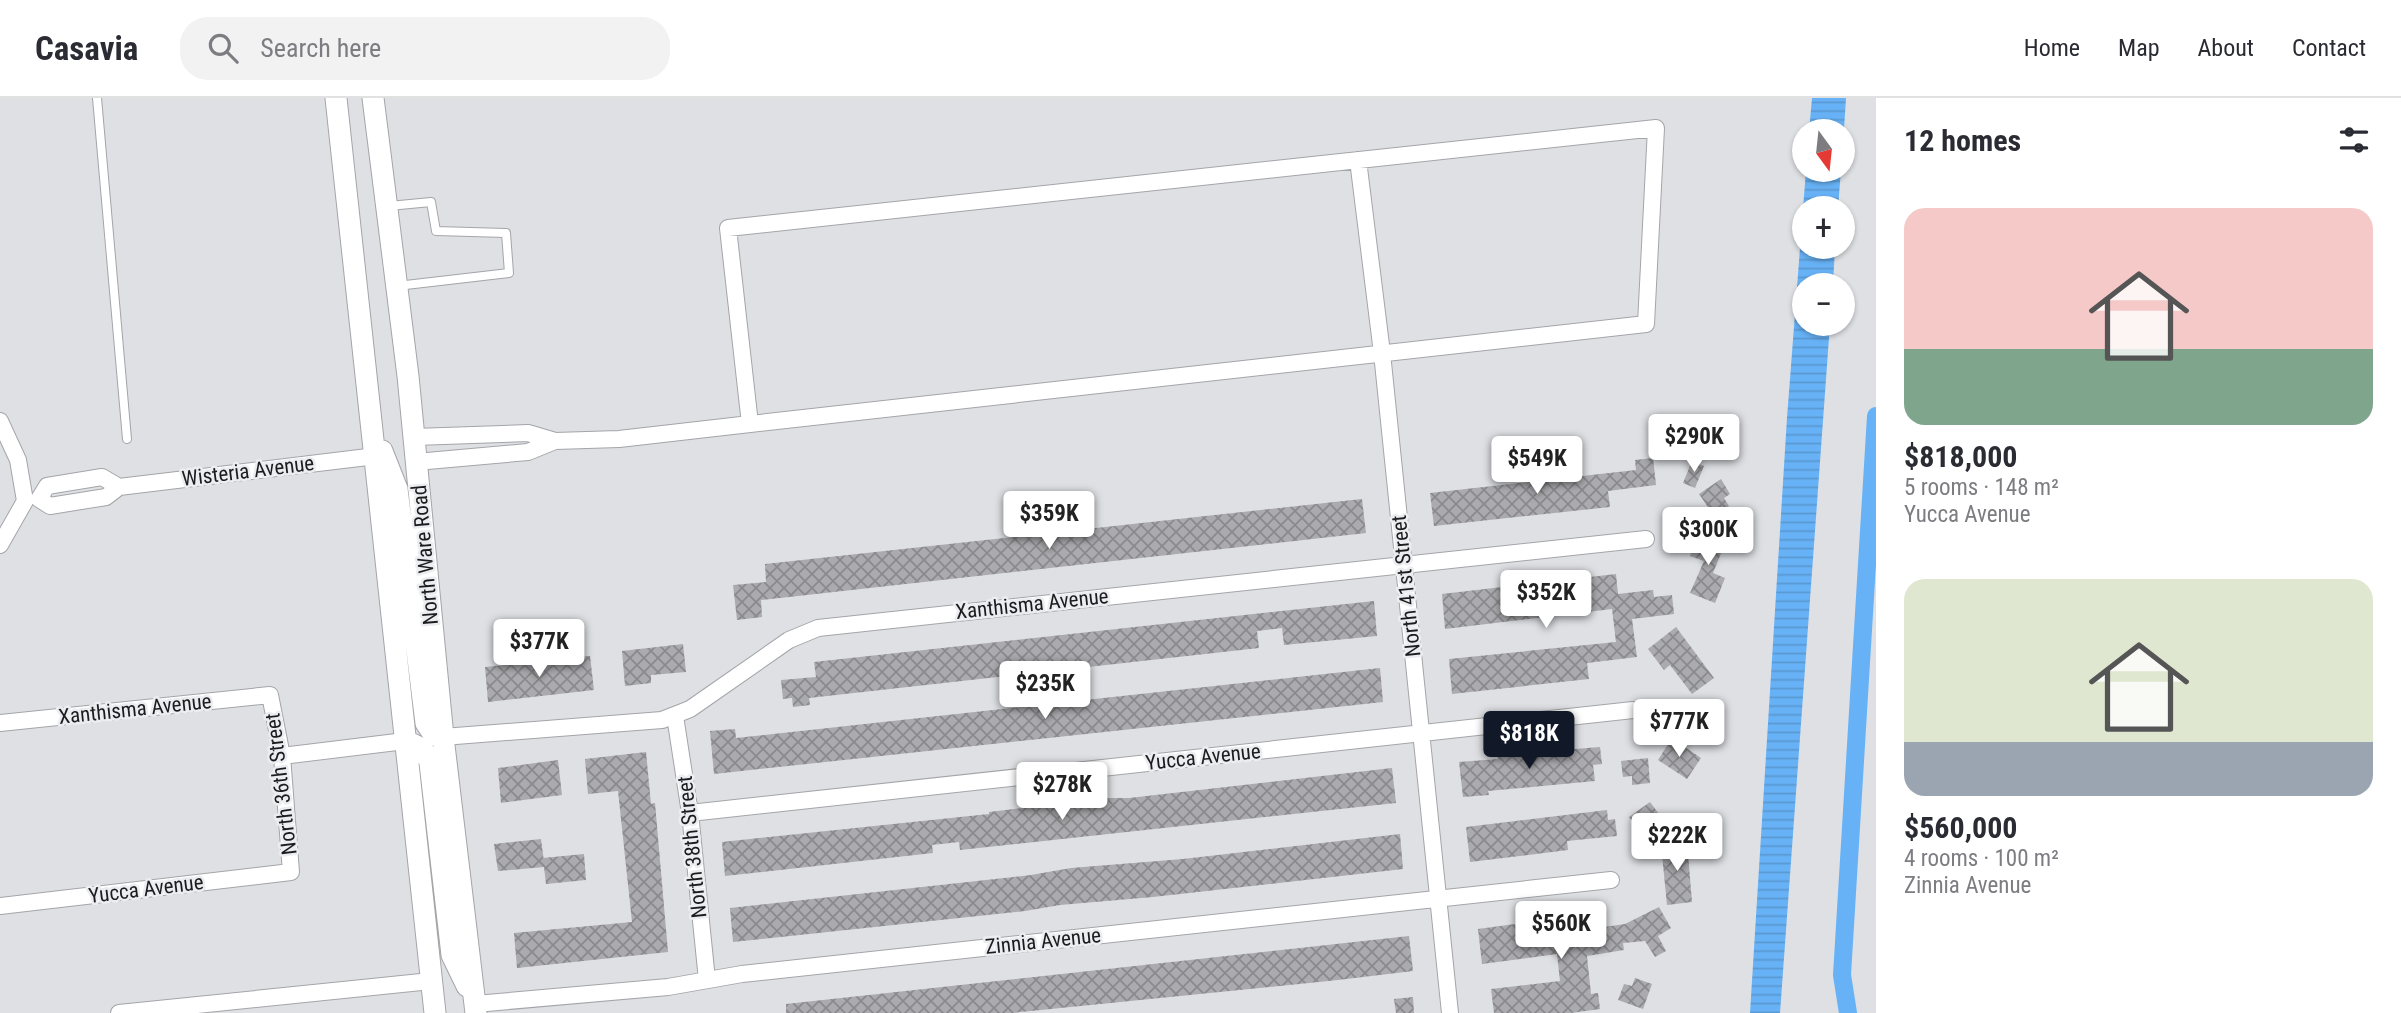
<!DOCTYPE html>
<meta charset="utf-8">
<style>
body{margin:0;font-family:"Roboto Condensed",sans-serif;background:#f2f2f3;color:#2b2b33;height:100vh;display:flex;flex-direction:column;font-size:26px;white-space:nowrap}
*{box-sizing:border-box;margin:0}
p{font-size:23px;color:#7c7c81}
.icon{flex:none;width:38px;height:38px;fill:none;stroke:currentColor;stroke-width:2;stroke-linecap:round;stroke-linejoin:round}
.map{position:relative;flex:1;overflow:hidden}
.side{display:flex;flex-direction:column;background:#fff;width:525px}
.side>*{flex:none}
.needle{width:46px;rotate:165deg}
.controls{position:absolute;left:1792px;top:21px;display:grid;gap:14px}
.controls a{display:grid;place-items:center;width:63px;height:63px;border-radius:50%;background:#fff;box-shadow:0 2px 5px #0004;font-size:35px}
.price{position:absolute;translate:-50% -60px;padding:0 16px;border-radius:7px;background:#fff;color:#222;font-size:23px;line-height:46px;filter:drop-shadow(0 2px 4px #0008)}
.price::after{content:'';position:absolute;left:50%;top:42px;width:21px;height:16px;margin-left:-10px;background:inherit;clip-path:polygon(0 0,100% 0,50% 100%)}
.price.selected{background:#111827;color:#fff}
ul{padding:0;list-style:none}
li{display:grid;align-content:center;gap:14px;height:371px;padding:0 28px}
li span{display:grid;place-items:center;height:217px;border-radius:21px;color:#555}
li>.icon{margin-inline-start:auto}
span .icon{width:126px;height:126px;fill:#fffc;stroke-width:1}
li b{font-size:30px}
h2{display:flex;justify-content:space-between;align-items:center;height:84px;padding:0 28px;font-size:30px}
header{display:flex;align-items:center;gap:42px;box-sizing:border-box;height:98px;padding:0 35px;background:#fff;border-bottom:2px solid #e1e1e2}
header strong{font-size:33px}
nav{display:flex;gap:38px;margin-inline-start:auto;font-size:24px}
.search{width:490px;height:63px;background:#f2f2f3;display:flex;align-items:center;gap:18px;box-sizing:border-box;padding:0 24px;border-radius:28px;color:#7c7c81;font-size:26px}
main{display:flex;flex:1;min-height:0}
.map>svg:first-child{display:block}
</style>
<header>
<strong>Casavia</strong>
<div class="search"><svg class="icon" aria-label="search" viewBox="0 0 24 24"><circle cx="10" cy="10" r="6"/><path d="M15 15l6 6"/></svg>Search here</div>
<nav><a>Home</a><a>Map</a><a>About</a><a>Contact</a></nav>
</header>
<main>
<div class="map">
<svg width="1876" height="915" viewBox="0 0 1876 915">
<defs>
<pattern id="water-rules" width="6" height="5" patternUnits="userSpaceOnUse" patternTransform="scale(1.75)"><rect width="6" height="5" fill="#67b2f6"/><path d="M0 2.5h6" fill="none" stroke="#5998d2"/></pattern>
<pattern id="building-cross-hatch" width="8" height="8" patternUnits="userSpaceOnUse" patternTransform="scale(1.75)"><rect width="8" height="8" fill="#ababaf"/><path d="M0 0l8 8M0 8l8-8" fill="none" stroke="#8a8a8e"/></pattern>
</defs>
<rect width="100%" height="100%" fill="#dee0e4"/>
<path fill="url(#water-rules)" d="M1812,0H1846L1843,46V33H1809Z
M1806,72H1841L1838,110H1804V149H1835L1833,187H1804V226H1830L1780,915H1750L1787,320Z"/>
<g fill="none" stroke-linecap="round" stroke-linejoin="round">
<path stroke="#67b2f6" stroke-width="18" d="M1848,915L1842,877L1876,318"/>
</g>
<path fill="url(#building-cross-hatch)" d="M1653,360L1656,387L1608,393L1610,409L1434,428L1430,395L1636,372L1635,362Z
M1692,363L1704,368L1695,390L1683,385Z
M1721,381L1730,396L1724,400L1729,408L1714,418L1699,396Z
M1362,401L1366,435L761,502L762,519L737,522L733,487L766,484L765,466Z
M1700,433L1726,443L1713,475L1725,480L1715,505L1690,495L1704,463L1690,458Z
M1616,476L1618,496L1653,492L1654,499L1672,497L1674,516L1632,521L1637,559L1587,565L1589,581L1452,596L1449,561L1616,544L1612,511L1445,531L1442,496Z
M1374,503L1377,538L1284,547L1282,530L1257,533L1259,550L809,600L810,607L793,609L792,600L783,601L781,582L816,579L814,564Z
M1676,529L1714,580L1692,596L1670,567L1664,572L1648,551Z
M683,546L686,574L651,577V585L625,588L622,553Z
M590,558L594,592L488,604L485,569Z
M1380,570L1383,604L714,676L710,633L735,631L736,640Z
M1701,607L1702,616L1710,615L1712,632L1684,635L1682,609Z
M1672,640L1701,660L1687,681L1658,662Z
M1600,649L1602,666L1593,667L1595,683L1488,693L1489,697L1463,699L1459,664L1498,661L1497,657Z
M646,654L651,706L655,705L668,854L517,870L514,835L632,824L618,693L588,696L585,661Z
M1648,660L1650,685L1632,687V678L1623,679L1621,663Z
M558,662L562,697L501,705L498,670Z
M1392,670L1396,705L960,752L959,744L932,747L933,755L725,778L722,744L989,716V714L1103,700H1129Z
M1650,704L1665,724L1658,729L1665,738L1651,748L1629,719Z
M1607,712L1608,722L1615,721L1617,738L1567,743L1568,752L1470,764L1466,729Z
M1400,736L1403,771L1153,799L1060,807L1025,813L733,844L730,810L1031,777L1071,770L1183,761Z
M541,741L544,764L543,760L584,756L586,782L546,786L544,769L498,773L494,746Z
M1687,744L1692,804L1667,807L1661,746Z
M1659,809L1671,830L1658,838L1666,853L1655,859L1645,843L1623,845L1624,852L1587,858L1591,896L1598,895L1600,911L1571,915H1494L1491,891L1560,883L1557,856L1482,866L1478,831L1538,823V828L1573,824L1574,842L1605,838L1604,829L1625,826Z
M1409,838L1413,873L1338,882L1012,915H786V906Z
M1635,880L1652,886L1643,911L1618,902L1624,886L1632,888Z
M1413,899L1414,915H1396L1394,901Z"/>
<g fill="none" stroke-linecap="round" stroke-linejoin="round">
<g stroke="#a4a5a9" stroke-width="10">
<path id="lane" d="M97,0L127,341
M389,108L431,104L436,133L506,135L509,175L397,188"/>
</g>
<g stroke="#a4a5a9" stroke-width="18">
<path id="street" d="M1358,62L1382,255L1450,915
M0,323L18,362L25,403L0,447
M414,339L528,335L555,343L619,341L750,326L1646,226L1656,30L728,130L750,326
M416,364L528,354L555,343
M119,389L102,379L47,388L39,401L50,408L106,399L119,389L376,358
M675,618L690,715L707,882
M0,625L270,597L282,658L291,774L0,808
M443,639L662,622L690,611L789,542L818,530L1646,441
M282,658L405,643
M690,715L1633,612
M475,906L668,889L742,876L1611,782
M119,915L431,883"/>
</g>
<g stroke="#a4a5a9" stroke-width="23">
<path id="secondary" d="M336,0L435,915
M373,0L408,278L443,639L476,915
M382,353L397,391L426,625L434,637L443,639
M405,643C417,648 426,651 430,665L452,857L467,888"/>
</g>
<use href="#lane" stroke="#fff" stroke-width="8"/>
<use href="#street" stroke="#fff" stroke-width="16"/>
<use href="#secondary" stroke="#fff" stroke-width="21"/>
</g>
<g text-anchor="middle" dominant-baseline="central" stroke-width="5" stroke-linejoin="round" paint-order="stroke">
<g font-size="21" fill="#1c1c1e" stroke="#ecedf1">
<text transform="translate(248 373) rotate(-7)">Wisteria Avenue</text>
<text transform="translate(425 457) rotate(-95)">North Ware Road</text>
<text transform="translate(1406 488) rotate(-96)">North 41st Street</text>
<text transform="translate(1032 506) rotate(-6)">Xanthisma Avenue</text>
<text transform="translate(135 611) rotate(-6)">Xanthisma Avenue</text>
<text transform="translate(1203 659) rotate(-6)">Yucca Avenue</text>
<text transform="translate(281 686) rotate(-97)">North 36th Street</text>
<text transform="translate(692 749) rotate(-96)">North 38th Street</text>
<text transform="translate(146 791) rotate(-7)">Yucca Avenue</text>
<text transform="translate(1043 843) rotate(-6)">Zinnia Avenue</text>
</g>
</g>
</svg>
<div class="controls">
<a><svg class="needle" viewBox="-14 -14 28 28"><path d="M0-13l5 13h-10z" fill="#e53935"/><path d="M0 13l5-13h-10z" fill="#7c7c81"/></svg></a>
<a>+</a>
<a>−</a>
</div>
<b class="price" style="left:1694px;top:376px">$290K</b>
<b class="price" style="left:1537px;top:398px">$549K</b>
<b class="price" style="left:1049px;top:453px">$359K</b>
<b class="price" style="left:1708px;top:469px">$300K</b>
<b class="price" style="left:1546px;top:532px">$352K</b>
<b class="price" style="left:539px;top:581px">$377K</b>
<b class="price" style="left:1045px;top:623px">$235K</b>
<b class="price" style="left:1679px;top:661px">$777K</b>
<b class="price selected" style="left:1529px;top:673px">$818K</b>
<b class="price" style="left:1062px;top:724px">$278K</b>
<b class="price" style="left:1677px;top:775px">$222K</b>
<b class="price" style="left:1561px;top:863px">$560K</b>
</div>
<section class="side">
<h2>12 homes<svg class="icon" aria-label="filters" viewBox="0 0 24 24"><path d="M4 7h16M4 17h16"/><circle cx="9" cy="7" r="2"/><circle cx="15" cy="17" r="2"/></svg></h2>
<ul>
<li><span style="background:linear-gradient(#f6c9c9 65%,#7fa58c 0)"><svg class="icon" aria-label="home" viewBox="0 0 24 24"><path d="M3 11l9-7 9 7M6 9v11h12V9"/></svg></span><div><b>$818,000</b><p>5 rooms · 148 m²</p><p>Yucca Avenue</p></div></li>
<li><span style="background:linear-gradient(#dfe7d0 75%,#9aa5b1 0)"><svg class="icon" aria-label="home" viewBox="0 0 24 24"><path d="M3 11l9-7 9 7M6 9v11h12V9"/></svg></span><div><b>$560,000</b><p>4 rooms · 100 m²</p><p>Zinnia Avenue</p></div></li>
</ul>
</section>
</main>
